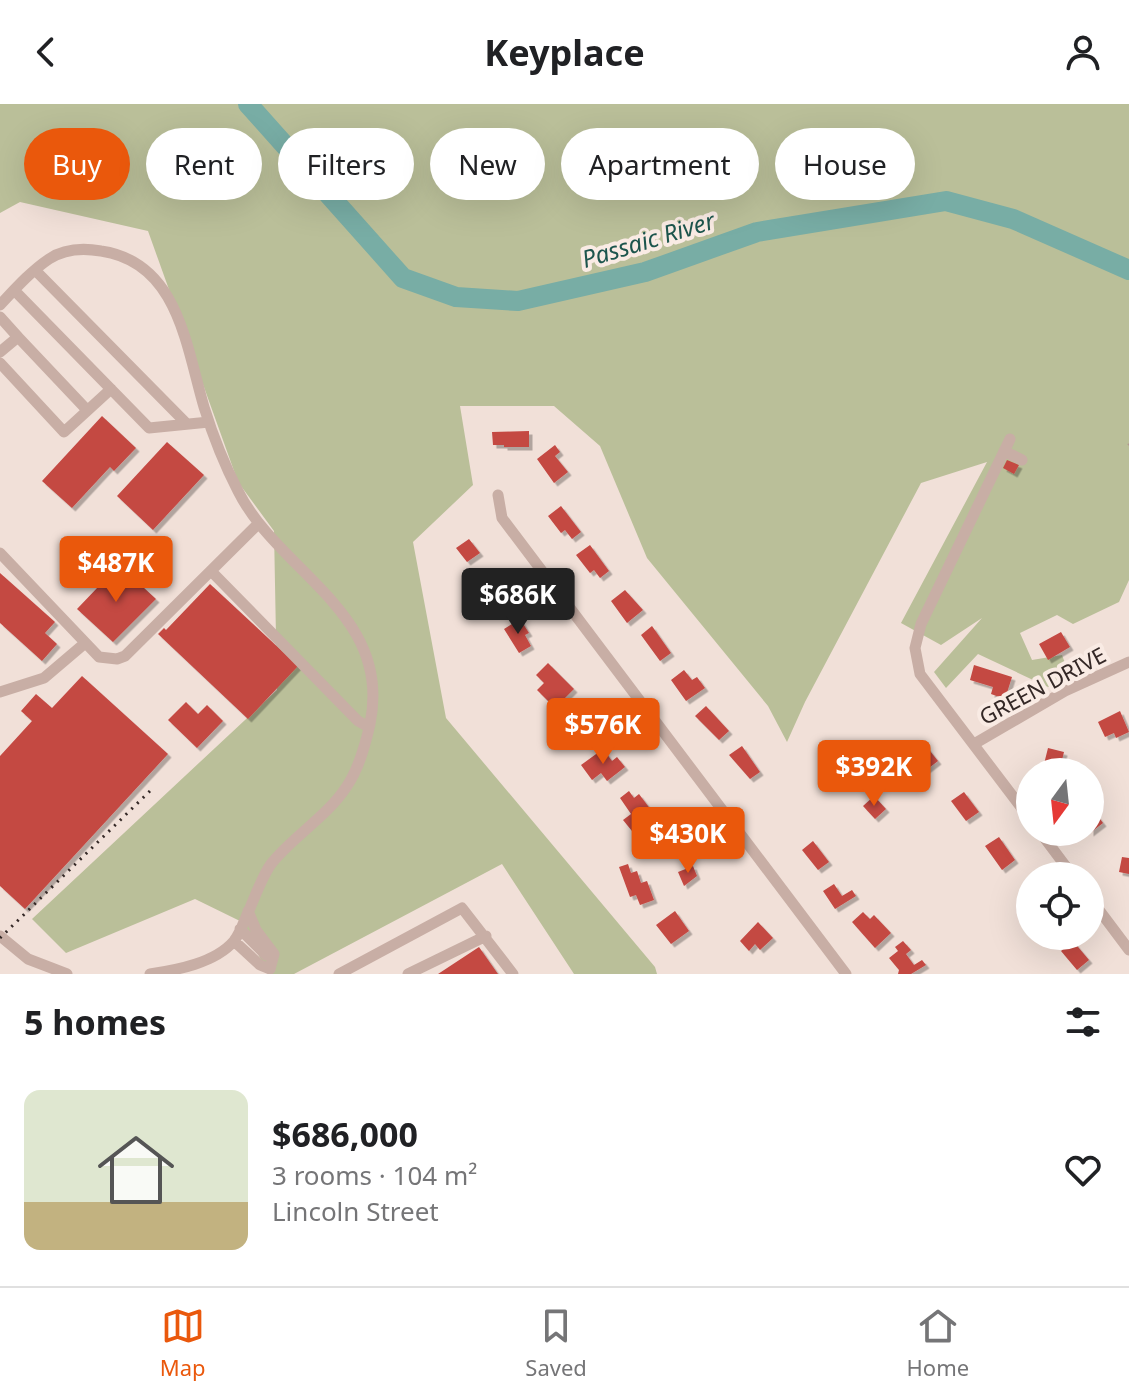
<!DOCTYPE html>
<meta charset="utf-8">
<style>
body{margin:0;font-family:"Noto Sans",sans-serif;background:#f2f2f2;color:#202124;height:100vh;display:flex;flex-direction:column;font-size:30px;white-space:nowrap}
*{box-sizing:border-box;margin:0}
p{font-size:26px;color:#757577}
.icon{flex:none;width:44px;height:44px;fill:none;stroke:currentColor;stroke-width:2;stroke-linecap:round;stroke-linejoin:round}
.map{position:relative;height:870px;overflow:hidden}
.drawer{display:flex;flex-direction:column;background:#fff;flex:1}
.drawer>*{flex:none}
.top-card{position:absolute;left:24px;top:24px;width:1082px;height:72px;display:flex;gap:16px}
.needle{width:52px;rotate:195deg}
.buttons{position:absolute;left:1016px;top:654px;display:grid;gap:16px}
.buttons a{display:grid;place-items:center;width:88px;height:88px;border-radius:50%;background:#fff;box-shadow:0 8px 32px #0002;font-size:40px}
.price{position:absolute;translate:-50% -68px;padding:0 18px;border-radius:8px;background:#ea580c;color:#fff;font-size:26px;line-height:52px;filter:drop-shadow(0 2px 4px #0008)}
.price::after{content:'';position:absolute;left:50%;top:48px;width:24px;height:18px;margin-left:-12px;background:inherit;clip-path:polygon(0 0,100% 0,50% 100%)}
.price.current{background:#222;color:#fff}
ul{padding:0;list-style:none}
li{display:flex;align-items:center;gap:24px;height:200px;padding:0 24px}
li span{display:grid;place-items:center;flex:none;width:224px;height:160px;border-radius:16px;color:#555}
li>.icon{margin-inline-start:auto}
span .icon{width:96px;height:96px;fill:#fffc;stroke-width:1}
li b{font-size:34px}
h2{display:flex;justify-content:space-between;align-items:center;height:96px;padding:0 24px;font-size:34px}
.chip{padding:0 28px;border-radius:36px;background:#fff;box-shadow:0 8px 32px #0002;font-size:28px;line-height:72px}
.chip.current{background:#ea580c;color:#fff}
header{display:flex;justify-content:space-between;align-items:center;height:104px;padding:0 24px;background:#fff;font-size:36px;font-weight:700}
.tab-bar{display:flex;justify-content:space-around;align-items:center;height:112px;border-top:2px solid #e0e0e0;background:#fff;font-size:22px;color:#757577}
.tab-bar a{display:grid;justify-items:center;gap:4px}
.tab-bar .current{color:#ea580c}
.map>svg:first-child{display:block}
</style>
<header><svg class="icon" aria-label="back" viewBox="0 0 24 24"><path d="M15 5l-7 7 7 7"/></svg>Keyplace<svg class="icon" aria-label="person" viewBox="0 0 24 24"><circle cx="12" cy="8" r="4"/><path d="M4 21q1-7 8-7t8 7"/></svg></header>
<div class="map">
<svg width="1129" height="870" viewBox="0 0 1129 870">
<defs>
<filter id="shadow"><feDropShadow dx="3.5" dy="3.5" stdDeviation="0" flood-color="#0004"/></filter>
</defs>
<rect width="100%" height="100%" fill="#f1e0d8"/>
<path fill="#babf99" d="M0,0H1129V476L1119,498L1073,520L1057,511L1020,529L1032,556L1062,551L1072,578L1048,583L978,550L946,584L934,568L982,514L941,541L901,519L987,358L921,379L805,598L787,638L768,602L647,454L600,342L554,302H460L473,381L413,438L446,614L655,863L657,870H574L502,760L294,870H268L242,818L195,795L66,849L32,815L277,586L274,427L238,378L148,127L20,98L0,109Z"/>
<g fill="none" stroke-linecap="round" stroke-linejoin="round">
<path stroke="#78ada5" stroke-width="20" d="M248,0L403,174L456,193L518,197L645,168L757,128L946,97L1013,115L1129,166"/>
</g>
<path fill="#c44843" filter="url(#shadow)" d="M102,312L136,344L114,367L110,363L72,404L42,377Z
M529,327V343H504V341H493L492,328Z
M167,338L204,371L153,426L117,392Z
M555,341L560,348L555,352L568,368L554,379L537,355Z
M1007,356L1019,361L1014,370L1003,364Z
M561,402L581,428L572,435L565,426L561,429L548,412Z
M469,435L480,449L467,458L456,444Z
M590,441L609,467L600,474L594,466L590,469L576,451Z
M119,461L156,495L113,538L77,505Z
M0,469L55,518L45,529L57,540L42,557L0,519Z
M500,475L516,494L497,510L488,499L494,494L487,486Z
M210,480L298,562L248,615L158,530L164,524L166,526Z
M625,486L643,506L627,519L611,497Z
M520,515L529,529L525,531L531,542L519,549L504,525Z
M652,522L671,549L660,557L641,531Z
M1061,528L1070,543L1048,556L1039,540Z
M548,559L574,585L555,604L537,586L544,579L536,571Z
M974,561L1012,573L1005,595L991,590L993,583L970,576Z
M684,566L692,576L697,573L705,584L686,597L671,576Z
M82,572L168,650L25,805L0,782V652L32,617L21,607L36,590L52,604Z
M186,598L198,610L207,601L223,617L197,644L168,616Z
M706,602L729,627L719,636L695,612Z
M576,605L595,628L585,637L566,614Z
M1120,607L1129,628L1116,634L1114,629L1105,633L1098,618Z
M922,637L938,657L925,667L919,659L912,665L898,648L909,639L913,644Z
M742,642L760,668L750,675L729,651Z
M1048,644L1064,648L1059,668H1042Z
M603,645L612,657L617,653L625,663L607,677L601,669L592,676L581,661Z
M629,687L634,694L639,690L654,710L632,727L623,716L631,710L620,694Z
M964,688L979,708L966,717L951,697Z
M874,692L886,705L875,715L863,702Z
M1090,702L1103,719L1090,729Z
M999,733L1015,756L1002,766L985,742Z
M813,737L829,758L818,766L802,746Z
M1122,753L1129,754V770L1119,768Z
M628,760L631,769L637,767L641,779L647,777L654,796L640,801L636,791L630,793L619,763Z
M693,762L697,772L684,782L678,768Z
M834,780L842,792L852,786L856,792L835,805L823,787Z
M675,807L689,827L671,840L656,821Z
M863,808L870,815L874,811L891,829L875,844L852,818Z
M758,818L773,834L760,846L755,840L749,847L740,837Z
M903,837L911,846L906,850L914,861L922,856L926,861L911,870H898L899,866L889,854L898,847L895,843Z
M1073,837L1089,856L1077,866L1061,847Z
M479,843L498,870H438Z"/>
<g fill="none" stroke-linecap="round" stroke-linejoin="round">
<path stroke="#b4988f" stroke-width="2" stroke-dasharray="4 4" stroke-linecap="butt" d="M1128,341L1129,340"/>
<path stroke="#c8aea5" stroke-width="11" d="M35,166L186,319
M14,186L149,324L209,318
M0,201C15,185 31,167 49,155C64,145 84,144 101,147C178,158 186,242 204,303C213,332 224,360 238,387C279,469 393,509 370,620C365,642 359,664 347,682C327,713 293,732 271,760C262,773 256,790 250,804C245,814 241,828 234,837C215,859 177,866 150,870
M0,213L18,233
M0,248L18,233L87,306
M0,259L64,328L111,285
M1010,335L921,520L915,544L920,570L1030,715
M1004,347L1022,356
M498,391L502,414L846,870
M0,449L99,553L117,555L125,552L259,419
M211,467L358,617L369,623
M0,588L44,574L84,540
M974,640L1065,587L1129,558
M1040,728L1073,772
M1090,794L1129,846
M248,807L256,826L274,850L270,865
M240,825L266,851
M0,832L28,855L67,870
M234,837L260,861L270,865
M339,870L462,804L513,870
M408,870L486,832"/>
<path stroke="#342826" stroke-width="3" stroke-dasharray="2 6" stroke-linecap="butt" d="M0,834L153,684"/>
</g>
<g text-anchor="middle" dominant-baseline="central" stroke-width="8" stroke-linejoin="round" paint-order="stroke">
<g font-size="22" fill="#342826" stroke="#f9ebe4">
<text transform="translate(1042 581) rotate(-28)">GREEN DRIVE</text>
</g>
<g font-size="24" font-style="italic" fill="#1c554d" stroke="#f9ebe4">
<text transform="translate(648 135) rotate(-17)">Passaic River</text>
</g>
</g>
</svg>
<div class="buttons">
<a><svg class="needle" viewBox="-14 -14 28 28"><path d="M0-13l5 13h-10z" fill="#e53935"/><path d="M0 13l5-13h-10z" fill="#757577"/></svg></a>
<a><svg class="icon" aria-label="locate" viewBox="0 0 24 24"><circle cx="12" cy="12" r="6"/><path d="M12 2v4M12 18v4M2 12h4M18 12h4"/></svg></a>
</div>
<b class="price" style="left:116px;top:500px">$487K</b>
<b class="price current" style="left:518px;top:532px">$686K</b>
<b class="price" style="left:603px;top:662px">$576K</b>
<b class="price" style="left:874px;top:704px">$392K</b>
<b class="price" style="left:688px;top:771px">$430K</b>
<div class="top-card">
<a class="chip current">Buy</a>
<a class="chip">Rent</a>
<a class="chip">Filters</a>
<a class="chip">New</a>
<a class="chip">Apartment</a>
<a class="chip">House</a>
</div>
</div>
<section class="drawer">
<h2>5 homes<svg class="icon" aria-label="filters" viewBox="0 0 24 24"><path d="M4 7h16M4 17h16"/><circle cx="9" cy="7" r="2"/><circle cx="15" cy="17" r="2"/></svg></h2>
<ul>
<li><span style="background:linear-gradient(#dfe7d0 70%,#c2b280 0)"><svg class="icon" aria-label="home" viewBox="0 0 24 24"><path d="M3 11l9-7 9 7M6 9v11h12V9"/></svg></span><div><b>$686,000</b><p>3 rooms · 104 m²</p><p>Lincoln Street</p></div><svg class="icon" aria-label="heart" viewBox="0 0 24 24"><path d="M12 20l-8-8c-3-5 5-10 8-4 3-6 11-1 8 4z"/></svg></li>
</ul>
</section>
<nav class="tab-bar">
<a class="current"><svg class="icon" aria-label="map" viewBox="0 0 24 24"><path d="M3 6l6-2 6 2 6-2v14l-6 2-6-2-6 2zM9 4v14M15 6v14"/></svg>Map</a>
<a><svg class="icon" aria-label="saved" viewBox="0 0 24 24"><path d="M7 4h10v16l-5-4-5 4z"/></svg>Saved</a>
<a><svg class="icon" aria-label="home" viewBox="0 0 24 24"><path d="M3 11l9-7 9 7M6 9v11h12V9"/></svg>Home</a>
</nav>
